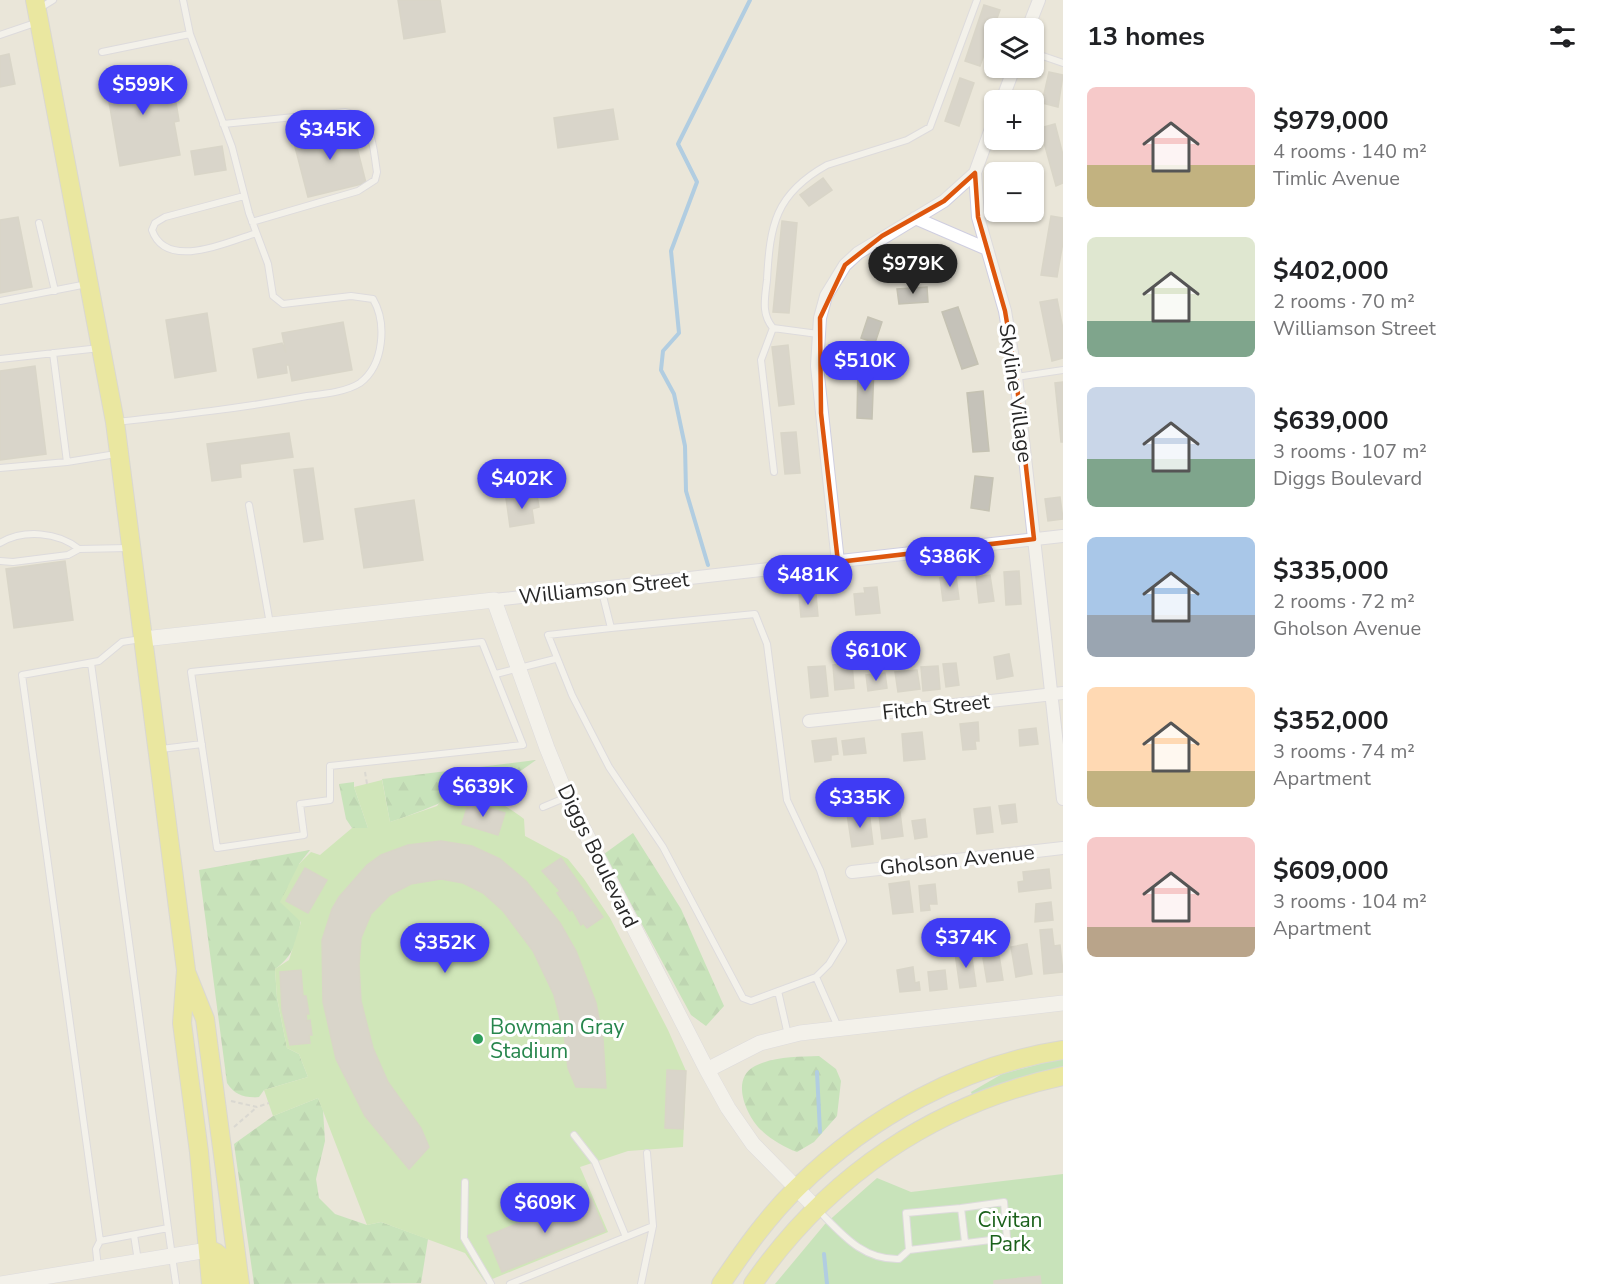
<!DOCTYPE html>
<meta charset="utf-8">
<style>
body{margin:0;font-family:"Nunito Sans",sans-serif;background:#f2f2f2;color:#202124;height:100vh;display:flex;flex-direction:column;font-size:22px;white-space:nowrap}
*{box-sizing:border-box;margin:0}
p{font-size:20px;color:#757577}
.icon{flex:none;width:33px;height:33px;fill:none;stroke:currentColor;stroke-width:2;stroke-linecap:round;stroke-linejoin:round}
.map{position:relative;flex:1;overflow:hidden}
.details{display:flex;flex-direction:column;background:#fff;width:540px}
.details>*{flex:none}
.buttons{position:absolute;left:984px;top:18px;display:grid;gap:12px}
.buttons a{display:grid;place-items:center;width:60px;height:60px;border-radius:9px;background:#fff;box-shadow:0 2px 4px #0004;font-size:30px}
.price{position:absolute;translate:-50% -51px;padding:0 14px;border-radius:21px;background:#3f3bf4;color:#fff;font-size:20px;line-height:39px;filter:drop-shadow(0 2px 3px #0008)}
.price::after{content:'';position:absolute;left:50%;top:36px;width:18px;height:14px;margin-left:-9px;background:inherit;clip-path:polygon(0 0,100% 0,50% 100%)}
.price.on{background:#222;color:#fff}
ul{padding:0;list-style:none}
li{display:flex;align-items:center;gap:18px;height:150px;padding:0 24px}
li span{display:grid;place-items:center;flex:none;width:168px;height:120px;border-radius:9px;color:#555}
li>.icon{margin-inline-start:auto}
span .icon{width:72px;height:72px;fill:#fffc;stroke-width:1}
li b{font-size:26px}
h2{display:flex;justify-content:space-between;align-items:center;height:72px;padding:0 24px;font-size:26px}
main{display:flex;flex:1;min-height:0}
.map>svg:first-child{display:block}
</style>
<main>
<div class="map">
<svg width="1063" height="1284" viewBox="0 0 1063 1284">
<defs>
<pattern id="forest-firs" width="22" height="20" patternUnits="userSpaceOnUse" patternTransform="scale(1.5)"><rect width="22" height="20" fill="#a0e096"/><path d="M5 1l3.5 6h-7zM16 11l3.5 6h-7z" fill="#8ac081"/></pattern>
</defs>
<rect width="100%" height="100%" fill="#eae6d9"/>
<path fill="#a0e096" d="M1063,1058V1071L973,1097L971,1092L1002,1074Z
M1063,1174V1284H775L825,1224L877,1178L911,1192Z"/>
<path fill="url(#forest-firs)" d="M536,760C518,773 501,785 479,792C472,795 463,794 456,797C434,805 413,815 390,822L382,779Z
M354,782V787L368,828H352L346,819L339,784Z
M633,833L681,909L724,1006L706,1026L691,1015L604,854Z
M310,850L299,864C301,900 309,946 275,969L277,998L287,1048L299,1054L308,1077L264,1090L259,1097C244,1098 235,1095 227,1083L199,870Z
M819,1056L836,1069L841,1081L837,1116L814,1142L797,1152C784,1147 772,1140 761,1130C746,1115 730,1079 755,1066C775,1056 798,1057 819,1056Z
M318,1098L323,1110L325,1141L316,1179L319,1198L335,1214L367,1225L381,1222L428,1239L421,1283L254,1284L234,1144L273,1116Z"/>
<path fill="#b1e792" d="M382,780L390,822L437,806L443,798C478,792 496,797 524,819L525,836L568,859L584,879L610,918L668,1030L686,1071L683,1147L628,1151L580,1167L608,1232L485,1282L465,1253L381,1222L367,1225L318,1098L273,1116L264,1090L308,1077L299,1054L287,1048L277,998L275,969L289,960L301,922L280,902L299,864L311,852L320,855L352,828H368L354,787Z"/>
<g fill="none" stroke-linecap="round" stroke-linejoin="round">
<path stroke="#6dafea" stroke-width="4" d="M708,565L686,491L685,446L674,394L661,370L663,351L679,333L671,251L697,182L678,144L750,0
M817,1072L820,1132
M824,1254L827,1284"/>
</g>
<path fill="#c5c2b9" stroke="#c5c2b3" stroke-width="1.5" d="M398,0H440L445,32L404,39Z
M984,5L1000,10L980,66L965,61Z
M9,54L15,84L0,87V56Z
M163,67L168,91L174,90L179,121L174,122L180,155L120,166L105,78Z
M1049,72L1063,75L1058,107L1042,103Z
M960,78L974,83L959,126L945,121Z
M613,109L618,139L558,148L554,118Z
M351,124L366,183L308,197L293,139Z
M1055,124L1063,155V183L1056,186L1040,128Z
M222,146L226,170L195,175L191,151Z
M823,178L832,190L809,206L800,195Z
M1051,216L1063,218V242L1057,277L1041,275Z
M18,217L32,287L0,293V220Z
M782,221L797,223L789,313L773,312Z
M927,287L928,302L899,304L897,289Z
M1057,299L1063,329V358L1052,361L1040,302Z
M958,307L978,364L962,369L942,312Z
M207,313L216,371L175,378L166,320Z
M868,317L882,322L875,343L861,338Z
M343,322L352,370L292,381L289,365H286L287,373L258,378L253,349L282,343L286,353L282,333Z
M788,345L794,404L779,406L772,347Z
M35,366L46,454L0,460V371Z
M858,366L874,367L872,419L857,418Z
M1063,382V442H1061L1055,383Z
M983,391L989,451L973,452L967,393Z
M796,432L800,473L785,474L781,433Z
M289,433L293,457L240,464L241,477L212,481L207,444Z
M313,468L323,539L304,542L294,470Z
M975,476L993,478L989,511L971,508Z
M530,494L531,496L537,495L539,507L532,509L534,523L510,527L506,498Z
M1060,497L1063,519L1048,521L1045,499Z
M414,500L423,560L364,568L355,509Z
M65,561L73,620L14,628L6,569Z
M1019,571L1021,604L1006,605L1004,572Z
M990,575L994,601L979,603L976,577Z
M956,576L959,599L943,601L940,578Z
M877,587L880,613L856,615L854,594L865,593L864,588Z
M816,594L818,616L801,617L799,595Z
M1009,654L1013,676L997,679L994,657Z
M852,663L854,688L835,690L833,665Z
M956,663L959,685L946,687L943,664Z
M825,666L828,696L811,698L808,667Z
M938,666L940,689L923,691L921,667Z
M917,670L920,689L898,692L895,672Z
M885,673L887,688L868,691L866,675Z
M978,722L979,741H975L976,749L963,750L960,724Z
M1036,728L1038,744L1020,746L1019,730Z
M922,732L925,759L904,761L902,734Z
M836,738L838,754L831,755V760L815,762L812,741Z
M864,738L866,753L844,755L842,741Z
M469,801L505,813L498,835L462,824Z
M1015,804L1017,822L1002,824L999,806Z
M990,807L993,832L977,834L974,809Z
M869,811L873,844L852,847L847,814Z
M900,812L903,836L882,839L879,815Z
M925,819L927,837L915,839L912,821Z
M441,841L472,846L500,859L526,881L560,923L576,951L596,1003L603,1039L606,1088L576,1087L568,1068L564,1034L554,995L533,951L503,911L483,893L463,883L441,879L411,884L390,895L371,914L361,938L359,965L361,1001L373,1048L388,1082L421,1128L429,1147L409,1169L365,1116L336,1059L323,1002L322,940L332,909L339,897L367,865L381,855L408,845Z
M561,858L603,917L587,928L583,923L581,925L572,909L570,911L557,893L560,891L542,871Z
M305,868L327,880L308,913L286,901Z
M1049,869L1051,888L1019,892L1018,882L1024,881L1023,872Z
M909,881L913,912L893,914L889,884Z
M935,884L937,904H929L930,910L921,911L919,886Z
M1051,902L1053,920L1035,922L1036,904Z
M1052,929L1054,946L1060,945L1063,972L1044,974L1040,930Z
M1027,944L1032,974L1016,977L1011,947Z
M971,951L976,986L960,988L955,953Z
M999,955L1003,980L987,982L983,958Z
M913,967L915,983L919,982L920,990L900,992L897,970Z
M301,970L303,996H306L309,1014H306L307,1021L310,1020L312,1035H309L310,1043L290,1045L282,1010L280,972Z
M945,970L947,989L930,991L928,972Z
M667,1070L686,1071L683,1129L665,1128Z
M591,1198L605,1231L502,1272L487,1236L548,1211L553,1206L570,1203L571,1206Z
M1040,1276L1041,1284H994V1281Z"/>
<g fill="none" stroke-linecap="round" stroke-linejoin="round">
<g stroke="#cfcee0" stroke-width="8">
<path id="service" d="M40,8L53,0
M0,35L38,22
M102,52L190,34
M1034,53L1063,63
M223,124L345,112C374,117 373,149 377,172L375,180L358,191L252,222
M244,196L165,217L155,223L152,230C166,271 228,242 256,233
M39,223L55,291
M0,301L87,284
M773,328L761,360L774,472
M818,334L773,328C761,314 765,298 767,280C770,225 775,194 827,165L907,140L930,127L977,0
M53,353L67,462L116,454
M0,359L100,348
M1016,377L1063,370
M116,422C180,415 243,408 307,396C323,394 346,392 360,383C384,365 387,323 373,299L351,296L283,304L273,296L268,264L249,213L232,147L190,34L183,0
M0,468L67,462
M249,505L270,624
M0,543C24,529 58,532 79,549
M0,561L13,562L68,555L79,549L128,548
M601,588L611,628L755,614L767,644L787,800L820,870L843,941L829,964L816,977L751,1001L743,998L663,847L609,767L572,695L548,635L611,628
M482,642L523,745L330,766V800L300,804L304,835L217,848L191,672Z
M91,663L168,1228L100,1241L22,675L99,661L122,642L141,639
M496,674L555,659
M161,749L202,744
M543,807L567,797
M816,977L838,1027
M778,991L788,1035
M574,1135L595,1162L626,1237
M465,1182L464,1238L491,1284
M817,1209C842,1234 862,1260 899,1259L909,1250L1007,1238L1004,1202L961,1208L965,1242
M168,1228L176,1284
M134,1235L138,1261
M909,1250L906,1213L961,1208
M98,1268L96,1249L100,1241
M510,1284L653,1226
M641,1284L653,1226L647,1153"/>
</g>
<g stroke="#cfcee0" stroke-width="14">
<path id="minor" d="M1028,28L1039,0
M1002,100L1014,68
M994,120L975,173L978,217L1005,311L1016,377L1063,799
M915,218L987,249
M838,562L817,366L820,318L826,296L845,265L858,253L944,201L975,173
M494,600L1063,536
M809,721L1063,693
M852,872L1063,848"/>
</g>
<g stroke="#cfcee0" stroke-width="16">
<path id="tertiary" d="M144,639L494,600L547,748L567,797L707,1070L728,1108L753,1144L815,1207
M707,1070L760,1043L800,1033L1063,1003
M1,1284L208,1250"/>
</g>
<g stroke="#c7c7c7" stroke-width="20">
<path id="primary" d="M35,0L115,422L186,970L182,1023L199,1152L211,1284
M187,974L205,1019L240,1284
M208,1250C227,1252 223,1271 227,1284
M721,1284C744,1250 768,1216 798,1187C869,1117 964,1065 1063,1050
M753,1284C828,1176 934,1104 1063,1076"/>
</g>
<path stroke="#c7c7c7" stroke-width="2" stroke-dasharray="4.5 3" stroke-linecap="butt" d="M365,772L367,784
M231,1101L257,1107L269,1103
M234,1127L257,1107"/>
<use href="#service" stroke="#fff" stroke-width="6"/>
<use href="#minor" stroke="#fff" stroke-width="12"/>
<use href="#tertiary" stroke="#fff" stroke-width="15"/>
<use href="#primary" stroke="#ece95b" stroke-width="18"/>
</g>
<path d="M0 0H1063V1284H0ZM975,173L978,217L1005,311L1016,377L1034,539L838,562L821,413L820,318L845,265L882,236L944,201Z" fill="#eae6d9" fill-opacity=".55" fill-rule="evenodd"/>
<path fill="none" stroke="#de560d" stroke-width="4.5" stroke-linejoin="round" d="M975,173L978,217L1005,311L1016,377L1034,539L838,562L821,413L820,318L845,265L882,236L944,201Z"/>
<circle fill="#2e9e5b" stroke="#fff" stroke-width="2" cx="478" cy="1039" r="6"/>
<g text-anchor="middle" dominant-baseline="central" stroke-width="6" stroke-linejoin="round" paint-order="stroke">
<g font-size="21" fill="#272727" stroke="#fff">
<text transform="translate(1016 393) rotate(82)">Skyline Village</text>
<text transform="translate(604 588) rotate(-6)">Williamson Street</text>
<text transform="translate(936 707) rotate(-6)">Fitch Street</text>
<text transform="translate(598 856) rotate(64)">Diggs Boulevard</text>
<text transform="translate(957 860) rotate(-6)">Gholson Avenue</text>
</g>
<g font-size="21" fill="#27864d" stroke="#fff" text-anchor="start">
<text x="490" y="1027">Bowman Gray<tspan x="490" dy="24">Stadium</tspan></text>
</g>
<g font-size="21" fill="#1b611b" stroke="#fff">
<text x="1010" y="1220">Civitan<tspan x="1010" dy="24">Park</tspan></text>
</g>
</g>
</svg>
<div class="buttons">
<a><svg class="icon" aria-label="layers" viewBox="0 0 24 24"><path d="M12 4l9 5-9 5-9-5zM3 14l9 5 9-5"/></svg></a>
<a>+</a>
<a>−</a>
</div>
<b class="price" style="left:143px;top:116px">$599K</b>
<b class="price" style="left:330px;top:161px">$345K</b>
<b class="price on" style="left:913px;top:295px">$979K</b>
<b class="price" style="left:865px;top:392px">$510K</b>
<b class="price" style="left:522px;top:510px">$402K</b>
<b class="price" style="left:950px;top:588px">$386K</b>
<b class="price" style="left:808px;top:606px">$481K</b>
<b class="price" style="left:876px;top:682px">$610K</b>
<b class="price" style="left:483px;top:818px">$639K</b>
<b class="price" style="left:860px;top:829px">$335K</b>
<b class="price" style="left:966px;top:969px">$374K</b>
<b class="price" style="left:445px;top:974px">$352K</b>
<b class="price" style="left:545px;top:1234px">$609K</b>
</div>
<section class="details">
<h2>13 homes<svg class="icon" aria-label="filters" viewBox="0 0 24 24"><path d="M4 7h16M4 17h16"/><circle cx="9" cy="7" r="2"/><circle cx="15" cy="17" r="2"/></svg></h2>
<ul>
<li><span style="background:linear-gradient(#f6c9c9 65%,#c2b280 0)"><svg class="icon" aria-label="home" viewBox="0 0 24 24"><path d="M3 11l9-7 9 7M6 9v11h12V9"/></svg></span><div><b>$979,000</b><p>4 rooms · 140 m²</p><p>Timlic Avenue</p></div></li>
<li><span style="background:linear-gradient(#dfe7d0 70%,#7fa58c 0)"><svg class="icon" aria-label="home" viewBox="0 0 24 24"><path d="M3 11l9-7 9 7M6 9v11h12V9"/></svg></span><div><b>$402,000</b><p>2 rooms · 70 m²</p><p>Williamson Street</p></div></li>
<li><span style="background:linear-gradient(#c9d6e8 60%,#7fa58c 0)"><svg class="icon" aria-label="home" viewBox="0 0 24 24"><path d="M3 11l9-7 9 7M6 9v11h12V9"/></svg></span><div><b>$639,000</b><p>3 rooms · 107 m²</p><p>Diggs Boulevard</p></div></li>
<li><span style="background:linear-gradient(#a9c7e8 65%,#9aa5b1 0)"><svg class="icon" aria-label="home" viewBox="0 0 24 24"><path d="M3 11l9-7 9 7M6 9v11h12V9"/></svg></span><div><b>$335,000</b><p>2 rooms · 72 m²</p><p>Gholson Avenue</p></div></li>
<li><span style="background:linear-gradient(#ffd9b3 70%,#c2b280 0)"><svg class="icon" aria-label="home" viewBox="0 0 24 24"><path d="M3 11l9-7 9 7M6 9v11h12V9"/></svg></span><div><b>$352,000</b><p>3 rooms · 74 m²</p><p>Apartment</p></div></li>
<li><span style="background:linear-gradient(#f6c9c9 75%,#b9a48a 0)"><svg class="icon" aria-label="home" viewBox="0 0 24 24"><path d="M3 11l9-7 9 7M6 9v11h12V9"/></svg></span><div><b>$609,000</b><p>3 rooms · 104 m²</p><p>Apartment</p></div></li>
</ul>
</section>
</main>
